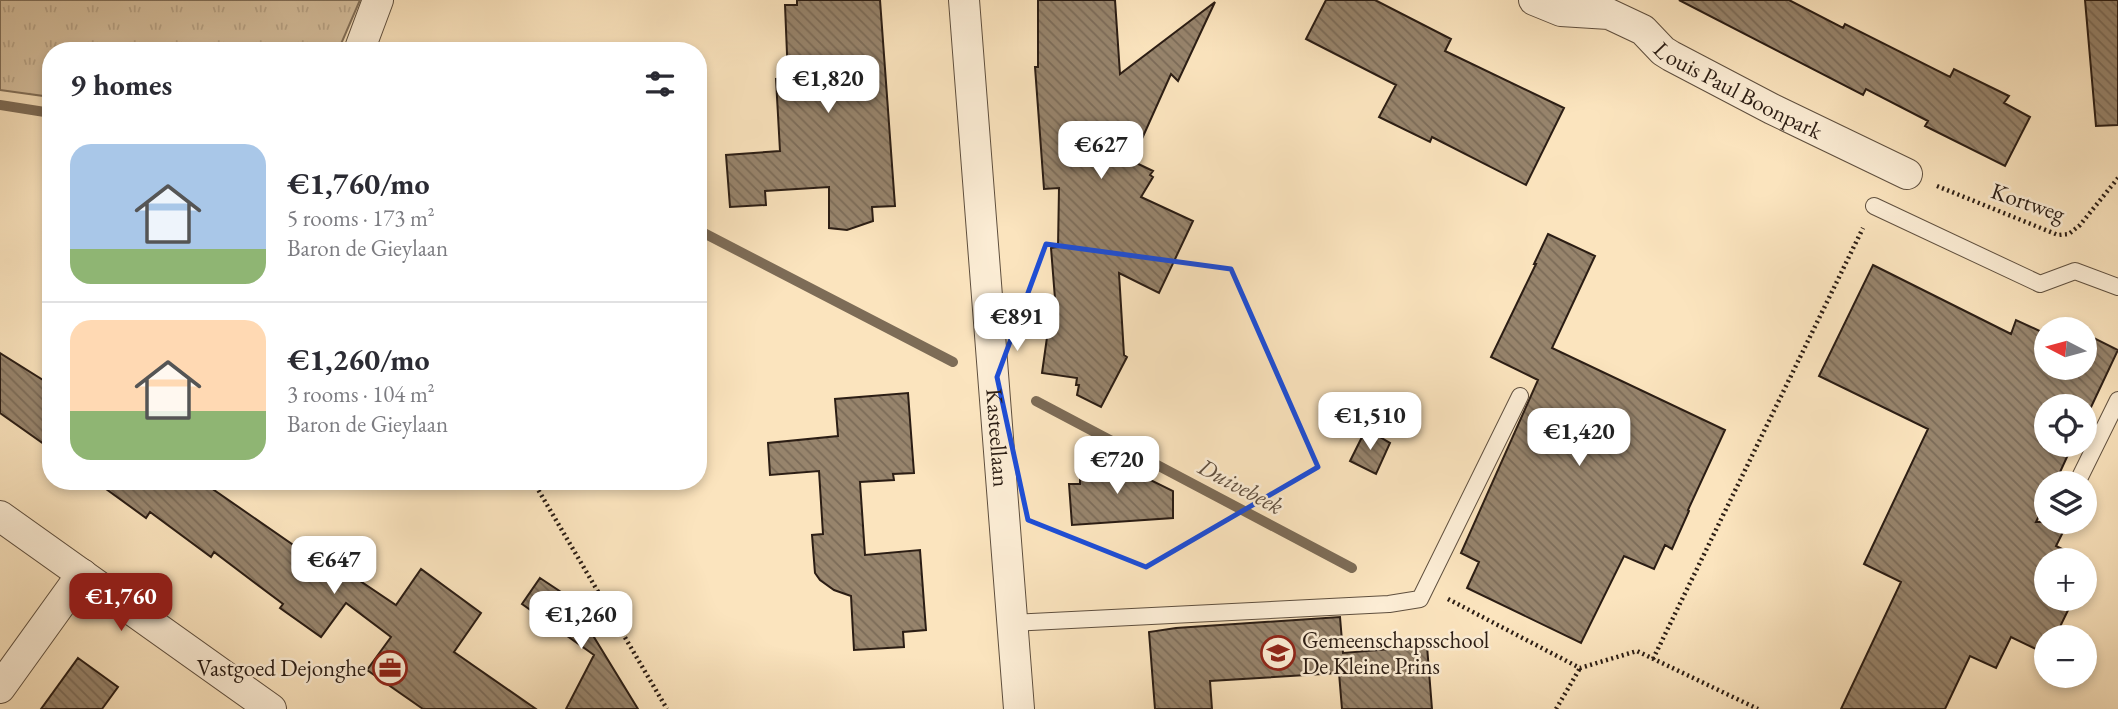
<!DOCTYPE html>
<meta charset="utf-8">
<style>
body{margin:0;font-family:"EB Garamond",serif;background:#f2f2f3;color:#2b2b33;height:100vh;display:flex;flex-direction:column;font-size:26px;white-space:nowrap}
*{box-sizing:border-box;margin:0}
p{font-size:23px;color:#7c7c81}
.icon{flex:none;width:38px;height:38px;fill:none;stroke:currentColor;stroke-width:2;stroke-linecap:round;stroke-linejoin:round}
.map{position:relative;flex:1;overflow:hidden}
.side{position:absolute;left:42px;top:42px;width:665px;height:448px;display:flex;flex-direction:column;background:#fff;border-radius:28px;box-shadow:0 4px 10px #0003}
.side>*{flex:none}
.needle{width:46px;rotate:276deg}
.tools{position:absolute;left:2034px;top:317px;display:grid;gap:14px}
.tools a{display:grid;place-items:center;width:63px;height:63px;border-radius:50%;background:#fff;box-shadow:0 4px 10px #0003;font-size:35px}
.price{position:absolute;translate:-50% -60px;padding:0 16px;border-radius:14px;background:#fff;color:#222;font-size:23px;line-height:46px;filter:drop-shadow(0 2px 4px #0008)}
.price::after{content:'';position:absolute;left:50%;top:42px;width:21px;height:16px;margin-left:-10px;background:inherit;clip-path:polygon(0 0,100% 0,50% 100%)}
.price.on{background:#8f2418;color:#fff}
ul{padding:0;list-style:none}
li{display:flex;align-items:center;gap:21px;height:175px;padding:0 28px}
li+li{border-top:2px solid #e1e1e2}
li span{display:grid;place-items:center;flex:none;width:196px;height:140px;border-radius:21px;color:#555}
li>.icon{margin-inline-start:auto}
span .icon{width:84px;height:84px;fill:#fffc;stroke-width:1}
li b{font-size:30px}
h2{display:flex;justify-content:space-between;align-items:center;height:84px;padding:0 28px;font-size:30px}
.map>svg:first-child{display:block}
</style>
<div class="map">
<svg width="2118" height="709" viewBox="0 0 2118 709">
<defs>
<pattern id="grass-tufts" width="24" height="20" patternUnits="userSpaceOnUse" patternTransform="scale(1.75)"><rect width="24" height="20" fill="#d8c2a1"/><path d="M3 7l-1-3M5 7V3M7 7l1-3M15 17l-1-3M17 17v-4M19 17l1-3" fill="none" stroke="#baa68a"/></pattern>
<pattern id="building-back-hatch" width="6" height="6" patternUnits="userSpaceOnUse" patternTransform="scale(1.75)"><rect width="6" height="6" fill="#97846c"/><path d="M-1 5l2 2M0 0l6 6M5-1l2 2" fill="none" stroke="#7b6b58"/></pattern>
</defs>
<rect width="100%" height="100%" fill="#fbe4be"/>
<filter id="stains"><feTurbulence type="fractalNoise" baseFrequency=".00286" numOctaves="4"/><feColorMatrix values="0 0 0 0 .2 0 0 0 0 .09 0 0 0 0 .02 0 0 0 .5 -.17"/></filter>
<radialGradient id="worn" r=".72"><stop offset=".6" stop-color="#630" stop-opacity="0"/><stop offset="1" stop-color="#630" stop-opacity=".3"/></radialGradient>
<path fill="url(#grass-tufts)" stroke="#82705a" stroke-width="2" d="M0,0H360L338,51H51V97L0,90Z"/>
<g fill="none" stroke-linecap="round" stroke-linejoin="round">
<path stroke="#7d6c57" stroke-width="10" d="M0,105L51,113
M698,230L953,362
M1036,401L1352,568"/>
</g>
<path fill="url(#building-back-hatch)" stroke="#2b1d14" stroke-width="2" d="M797,0H880L895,206L872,207L873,221L847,230L829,228V187L765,191L766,205L730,207L726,155L780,151L776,79L788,78L785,5H797Z
M1038,0H1115L1120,74L1215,2L1178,81L1171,74L1132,161L1153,171L1150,175L1153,177L1141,197L1193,221L1159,293L1119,273L1124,355L1127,357L1101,407L1077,395L1079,385H1076L1077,378L1042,373L1049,323L1057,324L1051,248L1058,247L1059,188L1044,189L1035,67H1038Z
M1326,0H1375L1451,39L1445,51L1564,108L1526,185L1432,137L1430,142L1379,117L1396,85L1306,39Z
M1679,0H1789L1843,28L1845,24L1950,77L1954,69L2009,96L2004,103L2030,117L2005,166L1925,126L1928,121L1866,89L1863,95Z
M2085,0H2118V125L2096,126Z
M1548,234L1595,256L1552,348L1725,430L1688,510L1689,511L1672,549L1665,545L1654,569L1624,556L1581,643L1467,588L1479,562L1461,553L1538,380L1491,357L1536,264H1534Z
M1873,265L2011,334L2016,320L2046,334V368H2084V333L2118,350L2084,422V406H2046V444H2073L2055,483H2046V501L2036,522H2068L2056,546L2084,560H2046V598H2074L2055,637H2046V654L2011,637L1996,668L1970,656L1945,709H1841L1901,582L1864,564L1928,429L1819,376Z
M0,353L51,385V449L0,413Z
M908,393L914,473L893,474L894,480L860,482L865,555L920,550L926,630L903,632L904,647L854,650L851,596L834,590L820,580L815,573L812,535L823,534L819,471L770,475L768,443L838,436L835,399Z
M1366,429L1390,443L1376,474L1350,461Z
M1116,463L1173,491V518L1072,525L1069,484H1080V465Z
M95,481H201L315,560L320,554L396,605L421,569L481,613L454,652L536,709H423L367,670L391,637L346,603L321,637L280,608L283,604L214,552L211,557L150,512L146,518Z
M540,578L570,598L638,709H566L594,655L522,604Z
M1340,617L1343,653L1427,646L1432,709H1342L1339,673L1210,681L1212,709H1155L1149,632L1176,628Z
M78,658L118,687L102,709H41Z"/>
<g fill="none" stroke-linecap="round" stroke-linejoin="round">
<g stroke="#5f4f3e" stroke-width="18">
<path id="service" d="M1874,206L2040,284L2075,271L2118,287
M2077,483L2118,400
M1013,623L1389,604L1420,599L1520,396"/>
</g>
<g stroke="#5f4f3e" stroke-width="32">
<g id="minor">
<path id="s1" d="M964,0L1019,709"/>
<path id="s2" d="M1534,0L1561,11L1609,14L1643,30L1663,51L1671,56L1772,109L1907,174"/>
<path d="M359,51L378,0"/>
<path d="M0,516L271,709"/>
<path d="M0,688L82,574"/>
</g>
</g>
<path stroke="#2b1d14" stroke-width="4.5" stroke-dasharray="2 3.5" stroke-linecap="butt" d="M1937,186L2058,235L2069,234L2080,225L2118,178
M533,481L667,709
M1448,599L1580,668L1637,651L1758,709
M1653,659L1863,228
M1556,709L1580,668"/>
<use href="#service" stroke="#fcedd5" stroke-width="16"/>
<use href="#minor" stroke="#fcedd5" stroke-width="30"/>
</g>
<path fill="none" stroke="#1d4ed8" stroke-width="5" stroke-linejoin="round" d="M1046,244L1231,269L1318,467L1146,567L1028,520L997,377Z"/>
<defs>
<g id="school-ring" transform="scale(1.75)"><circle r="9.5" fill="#fcedd5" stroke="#8f2418" stroke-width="1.5"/><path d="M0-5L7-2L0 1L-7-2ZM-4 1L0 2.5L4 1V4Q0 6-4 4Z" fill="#8f2418"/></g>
<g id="office-ring" transform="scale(1.75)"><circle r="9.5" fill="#fcedd5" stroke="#8f2418" stroke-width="1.5"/><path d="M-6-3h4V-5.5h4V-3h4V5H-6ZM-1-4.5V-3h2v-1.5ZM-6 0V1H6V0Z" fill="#8f2418"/></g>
</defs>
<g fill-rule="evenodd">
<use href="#school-ring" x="1278" y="653"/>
<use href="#office-ring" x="390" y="668"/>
</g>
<g text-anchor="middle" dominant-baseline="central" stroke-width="5" stroke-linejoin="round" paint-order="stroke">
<g font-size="23" fill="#2b1d14" stroke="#fcedd5">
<text stroke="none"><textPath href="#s2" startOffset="229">Louis Paul Boonpark</textPath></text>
<text transform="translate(2028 202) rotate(19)">Kortweg</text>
<text stroke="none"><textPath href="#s1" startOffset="439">Kasteellaan</textPath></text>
</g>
<g font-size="23" fill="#2b1d14" stroke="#fcedd5" text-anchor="start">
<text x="1302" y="640">Gemeenschapsschool<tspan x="1302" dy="26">De Kleine Prins</tspan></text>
<text x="366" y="668" text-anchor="end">Vastgoed Dejonghe</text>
</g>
<g font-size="24" font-style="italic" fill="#625141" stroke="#fcedd5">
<text transform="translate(1241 486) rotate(28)">Duivebeek</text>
</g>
</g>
<rect width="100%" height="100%" filter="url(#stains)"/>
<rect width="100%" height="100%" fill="url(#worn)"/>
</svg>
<div class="tools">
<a><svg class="needle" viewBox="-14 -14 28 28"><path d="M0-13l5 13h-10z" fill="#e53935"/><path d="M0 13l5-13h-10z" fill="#7c7c81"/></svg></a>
<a><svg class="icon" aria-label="locate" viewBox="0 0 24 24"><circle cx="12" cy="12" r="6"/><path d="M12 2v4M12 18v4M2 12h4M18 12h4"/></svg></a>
<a><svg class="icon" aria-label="layers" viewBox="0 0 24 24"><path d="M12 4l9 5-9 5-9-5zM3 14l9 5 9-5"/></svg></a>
<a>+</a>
<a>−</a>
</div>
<b class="price" style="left:828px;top:115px">€1,820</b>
<b class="price" style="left:1101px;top:181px">€627</b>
<b class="price" style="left:1017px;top:353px">€891</b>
<b class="price" style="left:1370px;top:452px">€1,510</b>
<b class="price" style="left:1579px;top:468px">€1,420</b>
<b class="price" style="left:1117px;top:496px">€720</b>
<b class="price" style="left:334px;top:596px">€647</b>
<b class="price on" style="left:121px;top:633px">€1,760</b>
<b class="price" style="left:581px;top:651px">€1,260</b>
<section class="side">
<h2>9 homes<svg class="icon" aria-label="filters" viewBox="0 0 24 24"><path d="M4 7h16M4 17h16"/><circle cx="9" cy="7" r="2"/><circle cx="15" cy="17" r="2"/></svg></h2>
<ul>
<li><span style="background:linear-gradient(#a9c7e8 75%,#8fb573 0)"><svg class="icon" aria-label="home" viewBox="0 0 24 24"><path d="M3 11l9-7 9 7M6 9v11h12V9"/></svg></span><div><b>€1,760/mo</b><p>5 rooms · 173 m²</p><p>Baron de Gieylaan</p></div></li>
<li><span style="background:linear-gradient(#ffd9b3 65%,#8fb573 0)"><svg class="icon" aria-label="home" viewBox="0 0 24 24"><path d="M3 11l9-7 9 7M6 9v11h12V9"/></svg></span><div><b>€1,260/mo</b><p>3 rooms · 104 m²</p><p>Baron de Gieylaan</p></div></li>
</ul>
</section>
</div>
